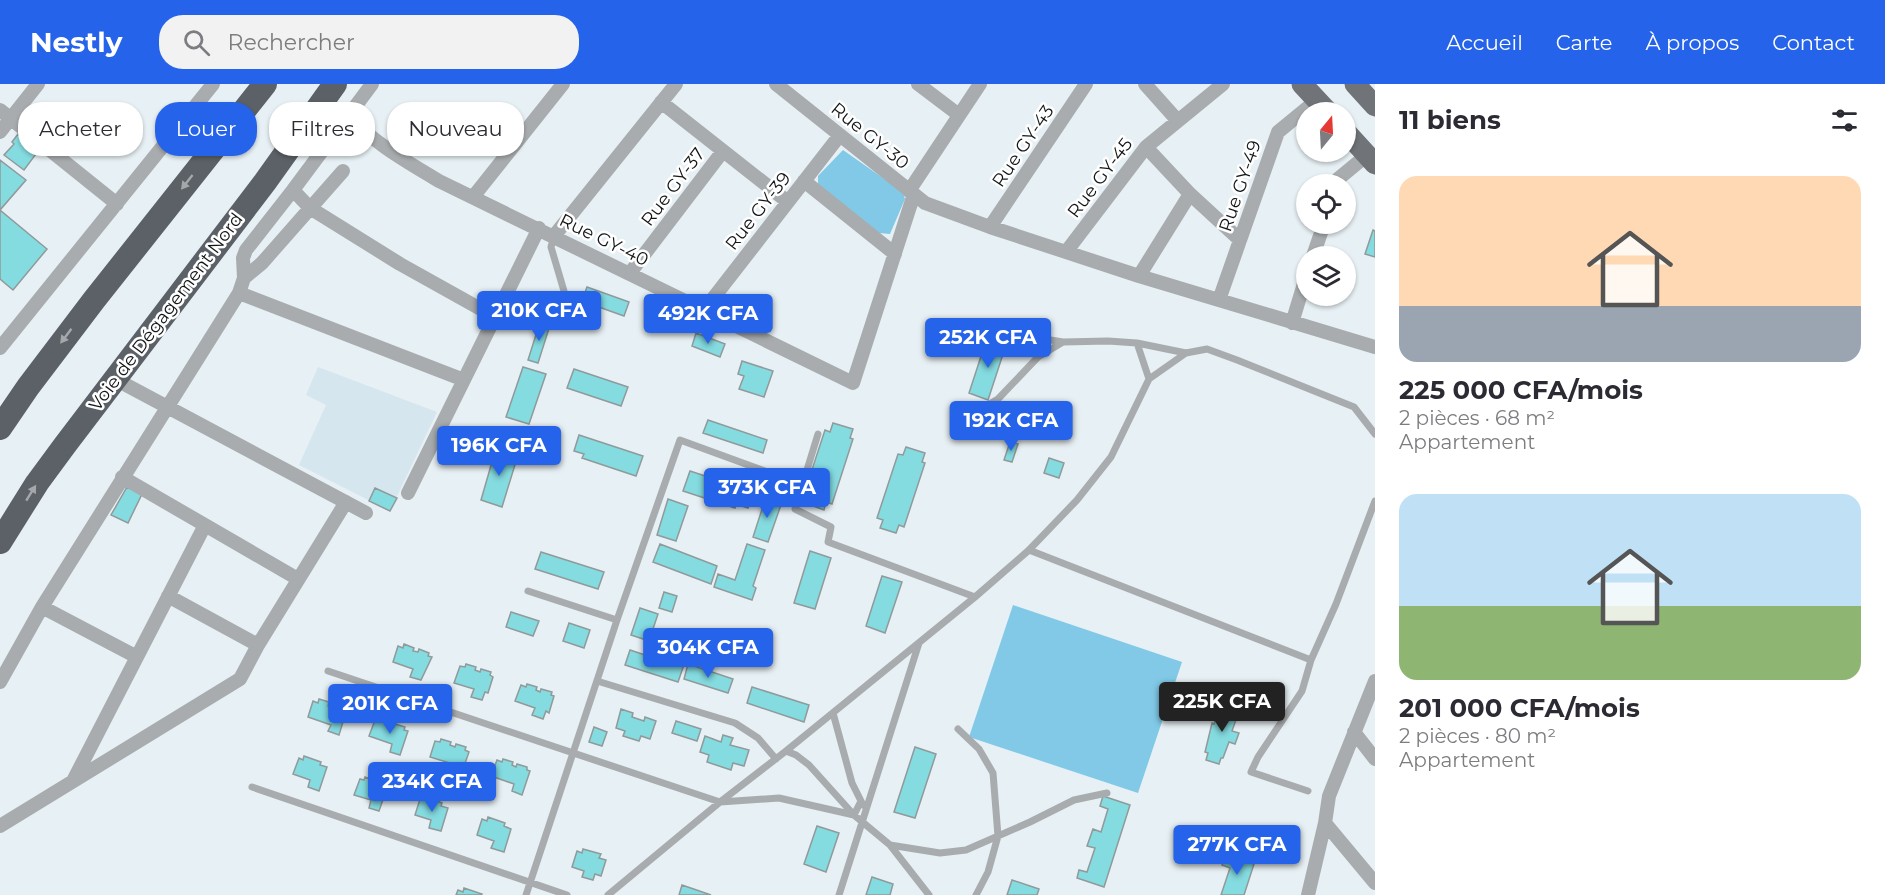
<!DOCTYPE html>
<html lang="fr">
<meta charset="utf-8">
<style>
body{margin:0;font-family:Montserrat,sans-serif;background:#f2f2f3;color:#2b2b33;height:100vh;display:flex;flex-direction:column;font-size:22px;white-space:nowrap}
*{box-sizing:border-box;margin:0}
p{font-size:20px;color:#7c7c81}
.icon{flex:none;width:33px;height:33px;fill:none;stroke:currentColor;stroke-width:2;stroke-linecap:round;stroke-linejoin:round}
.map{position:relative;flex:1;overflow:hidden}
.details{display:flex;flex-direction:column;background:#fff;width:510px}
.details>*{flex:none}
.top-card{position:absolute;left:18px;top:18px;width:570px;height:54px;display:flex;gap:12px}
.needle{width:39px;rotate:18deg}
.buttons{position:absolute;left:1296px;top:18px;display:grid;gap:12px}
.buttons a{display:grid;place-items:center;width:60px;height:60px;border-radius:50%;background:#fff;box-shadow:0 2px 4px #0004;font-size:30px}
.price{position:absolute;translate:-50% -51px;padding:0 14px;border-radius:6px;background:#2563eb;color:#fff;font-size:20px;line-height:39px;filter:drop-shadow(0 2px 3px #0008)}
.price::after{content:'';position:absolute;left:50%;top:36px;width:18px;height:14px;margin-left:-9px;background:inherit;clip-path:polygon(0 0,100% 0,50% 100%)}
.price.on{background:#222;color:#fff}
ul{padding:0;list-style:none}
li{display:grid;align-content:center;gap:12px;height:318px;padding:0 24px}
li span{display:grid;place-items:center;height:186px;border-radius:18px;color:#555}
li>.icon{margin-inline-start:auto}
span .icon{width:108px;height:108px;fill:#fffc;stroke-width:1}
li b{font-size:26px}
h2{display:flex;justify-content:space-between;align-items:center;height:72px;padding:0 24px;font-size:26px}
.tag{padding:0 21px;border-radius:24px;background:#fff;box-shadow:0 2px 4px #0004;font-size:21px;line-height:54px}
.tag.on{background:#2563eb;color:#fff}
header{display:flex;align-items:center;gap:36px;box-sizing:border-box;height:84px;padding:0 30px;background:#2563eb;color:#fff}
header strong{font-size:28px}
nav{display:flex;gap:33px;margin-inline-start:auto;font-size:21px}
.search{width:420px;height:54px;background:#f2f2f3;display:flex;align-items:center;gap:15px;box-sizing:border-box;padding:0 21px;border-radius:24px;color:#7c7c81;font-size:22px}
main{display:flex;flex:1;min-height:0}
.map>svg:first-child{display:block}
</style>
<header>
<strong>Nestly</strong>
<div class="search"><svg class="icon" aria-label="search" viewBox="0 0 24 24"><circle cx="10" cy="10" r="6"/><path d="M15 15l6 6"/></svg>Rechercher</div>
<nav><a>Accueil</a><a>Carte</a><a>À propos</a><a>Contact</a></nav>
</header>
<main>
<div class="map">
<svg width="1375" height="811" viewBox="0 0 1375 811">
<rect width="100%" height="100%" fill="#e7f0f4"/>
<path fill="#d5e6ee" d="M318,283L437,328L390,427L299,381L326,321L306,311Z"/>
<path fill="#81c9e7" d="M843,66L903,108L905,115L890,150L879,149L818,101V92Z
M1013,521L1182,578L1138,709L969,653Z"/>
<path fill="#84dbe0" stroke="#909a9a" stroke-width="1.5" d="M18,50L39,66L24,86L4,71L14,60L12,58Z
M0,76L26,96L0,126Z
M0,126L47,165L13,206L0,195Z
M1373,146L1375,147V173L1365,170Z
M587,203L629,218L624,232L582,217Z
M540,238L550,241L538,279L528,276Z
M696,249L725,260L720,273L692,262Z
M987,254L1006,261L988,316L969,309Z
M742,277L773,287L764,313L739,305L744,292L738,290Z
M523,283L546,290L529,340L506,333Z
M574,285L628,303L621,322L567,304Z
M708,336L767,356L763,369L703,349Z
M833,339L853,345L850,354L853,355L832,420L826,418L824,426L808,420L811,412L804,410L825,346L830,348Z
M579,351L643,372L636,392L582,374L584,370L574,367Z
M1010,358L1018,360L1012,378L1004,376Z
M906,363L925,369L922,378L925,379L904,443L899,441L896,449L880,444L883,436L877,434L898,370L903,371Z
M496,364L518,371L502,423L481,416Z
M1049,374L1064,379L1059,394L1044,389Z
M690,387L754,408L748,424L736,420L735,424L683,407Z
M127,403L142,410L128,439L111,431Z
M375,404L397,414L390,427L369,417Z
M766,413L782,418L768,458L753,453Z
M668,415L688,422L676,457L657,451Z
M660,460L717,482L711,500L653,478Z
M747,460L765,466L753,502L756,504L752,516L714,503L718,490L735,496Z
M810,467L831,474L815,525L794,519Z
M541,468L604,488L598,505L535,485Z
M882,492L902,498L885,549L866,542Z
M664,508L677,512L672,528L659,524Z
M640,524L658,530L649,557L631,551Z
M511,528L539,537L533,552L506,543Z
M569,539L590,546L584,564L563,557Z
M404,560L414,564L413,567L418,568L419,565L429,569L428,572L432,573L421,596L410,593L413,585L393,578L398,562L403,564Z
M673,564L688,569L678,598L625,581L630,566L669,579Z
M466,580L476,583L475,586L480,588L481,585L491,588L490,591L493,593L488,609L485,608L482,616L471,613L474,605L454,599L460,582L465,583Z
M688,580L733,595L728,609L684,595Z
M527,600L537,603L536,606L540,608L541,605L552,608L551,611L554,612L549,629L546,627L543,635L532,631L535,624L515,617L521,601L526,603Z
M752,603L809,621L804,638L747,619Z
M319,615L329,618L328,622L333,623V620L344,624L343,627L346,628L339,651L328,647L331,641L308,633L313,617L318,619Z
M1224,617L1238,621L1235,630H1238L1232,647L1239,649L1235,660L1229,658L1223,674H1221L1219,680L1206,676L1208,669L1205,668L1212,639L1214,640L1219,624L1222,625Z
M621,625L633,629L632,633L644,637L645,633L656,637L650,655L641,652L639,657L623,652L625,647L616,644Z
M381,635L391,638L389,641L394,643L395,640L405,643L404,646L408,647L400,671L390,668L392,660L369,652L375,636L380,638Z
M676,637L701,645L697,657L672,649Z
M594,643L607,648L602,662L589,658Z
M723,651L733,654L730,661L749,666L744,682L733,679L731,686L707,678L709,671L700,668L705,652L721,658Z
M441,655L451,658L450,661L455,663L456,660L466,663L465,666L469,668L461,691L451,688L453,680L430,673L435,657L440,658Z
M915,663L936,670L915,734L894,728Z
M304,672L321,678L320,681L327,683L319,707L308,703L310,696L293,690L299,674L303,676Z
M503,675L513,678L512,681L516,683L517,680L527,683V686L530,687L522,711L512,707L514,700L491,692L497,676L502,678Z
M365,693L382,699L381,702L387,704L379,727L369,724L371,716L354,711L360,695L364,696Z
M1103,712L1130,721L1104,803L1077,794L1079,786L1087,788L1095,764L1087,762L1093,745L1101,748L1108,725L1100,722Z
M426,713L442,719L441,722L448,724L441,747L429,744L431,736L415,731L420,715L425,716Z
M488,733L505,739L504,742L511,745L504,768L491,764L494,757L477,751L482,735L487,737Z
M817,742L839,749L826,788L804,780Z
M583,765L601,770L599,774L606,776L601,792L595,790L593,796L582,793L584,787L572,783L577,767L582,769Z
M1225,771L1254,780L1244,811H1221L1230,784L1222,781Z
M872,793L893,800L890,811H866Z
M1012,796L1039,805L1037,811H1007Z
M682,801L711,811H679Z
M464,804L482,810L481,811H456L458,806L463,808Z"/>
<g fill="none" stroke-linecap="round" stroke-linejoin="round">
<path stroke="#a9acae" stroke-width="7" d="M554,152L551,163L564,207
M1001,243L1032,253L1063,258
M1137,259L1149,295
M971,331L998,315L1038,273L1063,258L1108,257L1137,259L1186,269L1207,265L1237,276L1354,323L1375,350
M818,350L795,425L831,443L828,458L975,513
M1029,466L1311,576
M528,507L617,536
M328,587L720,718L779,714L854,731L860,719
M597,597L735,639L758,654L776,675
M833,629L852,699L863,721
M958,645L979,665L993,689L998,752L988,788L976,811
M786,667L796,671L809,681L854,731L890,761L929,811
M252,703L567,811
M1308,707L1251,688L1258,673L1302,607L1311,576L1336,520L1375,417
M890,761L940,769L966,766L1030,738L1074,716L1107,709
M526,811L617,536L680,356L773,390
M608,811L720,718L786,667L975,513L1029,466L1077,416L1111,373L1149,295L1186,269
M839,811L919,559"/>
<path stroke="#a9acae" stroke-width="14" d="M776,0L925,119L990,143L1139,192L1375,263
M918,0L959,31
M1145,0L1178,37
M661,18L788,118
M0,26L117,120
M349,32C375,60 406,77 439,97L853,299L914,110
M0,48L38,0
M1146,63L1190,110L1240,156
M804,97L895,170
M1336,100L1338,95L1367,71
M293,106L310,124L400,180L495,233
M909,107L980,0
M473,113L563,0
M990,143L1086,0
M554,152L676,0
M1066,168L1146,63L1223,0
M1313,172L1324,140
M630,189L723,67
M1139,192L1190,110
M244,194L262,179L343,87
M239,209L464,296
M1219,216L1278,48L1317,16
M704,226L840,51
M1292,239L1306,193
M0,264L213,0
M115,295L366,429
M122,393L298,495
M408,409L539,144
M168,512L258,561
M42,523L137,573
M0,598L42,523L239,209L244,194L243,174L246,166L293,106L372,0
M1354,648L1375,675
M73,697L205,441
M1325,739L1375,799
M0,742L240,595L258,561L346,418
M1308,811L1325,739L1329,712L1375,597"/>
<path stroke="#707479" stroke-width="21" d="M1302,0L1328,28
M1355,0L1375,22
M1346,48L1375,80"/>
<path stroke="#5c6167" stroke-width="24" d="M0,344L28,303L94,216L265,0
M0,458L37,399L65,361L265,98L335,0"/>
</g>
<defs><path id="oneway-solid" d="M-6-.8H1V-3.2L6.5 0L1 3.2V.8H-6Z" transform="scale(1.5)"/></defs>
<g fill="#a5a8ab">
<use href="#oneway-solid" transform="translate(187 98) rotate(128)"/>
<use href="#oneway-solid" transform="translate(66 252) rotate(127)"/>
<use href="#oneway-solid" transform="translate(31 409) rotate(-58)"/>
</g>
<g text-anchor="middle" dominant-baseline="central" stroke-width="5" stroke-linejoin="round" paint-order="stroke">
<g font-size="18" fill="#121516" stroke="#fff">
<text transform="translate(870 52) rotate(39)">Rue GY-30</text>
<text transform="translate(1023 62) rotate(-56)">Rue GY-43</text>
<text transform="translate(1100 94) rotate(-53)">Rue GY-45</text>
<text transform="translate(1240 102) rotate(-71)">Rue GY-49</text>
<text transform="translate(673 103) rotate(-53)">Rue GY-37</text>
<text transform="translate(758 127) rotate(-52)">Rue GY-39</text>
<text transform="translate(604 156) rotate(26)">Rue GY-40</text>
<text transform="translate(166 228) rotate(-53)">Voie de Dégagement Nord</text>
</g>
</g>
</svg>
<div class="buttons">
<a><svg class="needle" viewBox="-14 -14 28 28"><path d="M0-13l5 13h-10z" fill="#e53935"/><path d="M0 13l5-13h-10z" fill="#7c7c81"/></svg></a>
<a><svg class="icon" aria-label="locate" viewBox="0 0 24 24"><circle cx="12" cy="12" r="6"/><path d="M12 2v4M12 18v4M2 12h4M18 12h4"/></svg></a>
<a><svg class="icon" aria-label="layers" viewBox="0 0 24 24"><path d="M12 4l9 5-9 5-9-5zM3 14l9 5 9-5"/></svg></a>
</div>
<b class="price" style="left:539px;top:258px">210K CFA</b>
<b class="price" style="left:708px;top:261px">492K CFA</b>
<b class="price" style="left:988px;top:285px">252K CFA</b>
<b class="price" style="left:1011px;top:368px">192K CFA</b>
<b class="price" style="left:499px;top:393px">196K CFA</b>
<b class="price" style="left:767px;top:435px">373K CFA</b>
<b class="price" style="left:708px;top:595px">304K CFA</b>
<b class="price on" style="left:1222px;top:649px">225K CFA</b>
<b class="price" style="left:390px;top:651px">201K CFA</b>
<b class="price" style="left:432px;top:729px">234K CFA</b>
<b class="price" style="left:1237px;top:792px">277K CFA</b>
<div class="top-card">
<a class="tag">Acheter</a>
<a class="tag on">Louer</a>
<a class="tag">Filtres</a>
<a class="tag">Nouveau</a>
</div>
</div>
<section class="details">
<h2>11 biens<svg class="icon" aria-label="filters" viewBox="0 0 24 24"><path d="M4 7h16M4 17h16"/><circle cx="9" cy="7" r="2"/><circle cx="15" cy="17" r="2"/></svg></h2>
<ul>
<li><span style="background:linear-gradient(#ffd9b3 70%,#9aa5b1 0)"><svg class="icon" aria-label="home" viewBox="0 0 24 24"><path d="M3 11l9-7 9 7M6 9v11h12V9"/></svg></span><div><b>225 000 CFA/mois</b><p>2 pièces · 68 m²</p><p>Appartement</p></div></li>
<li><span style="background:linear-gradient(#bfe0f5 60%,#8fb573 0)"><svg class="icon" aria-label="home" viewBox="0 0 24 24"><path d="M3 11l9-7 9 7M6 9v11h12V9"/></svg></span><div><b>201 000 CFA/mois</b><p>2 pièces · 80 m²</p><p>Appartement</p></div></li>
</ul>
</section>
</main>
